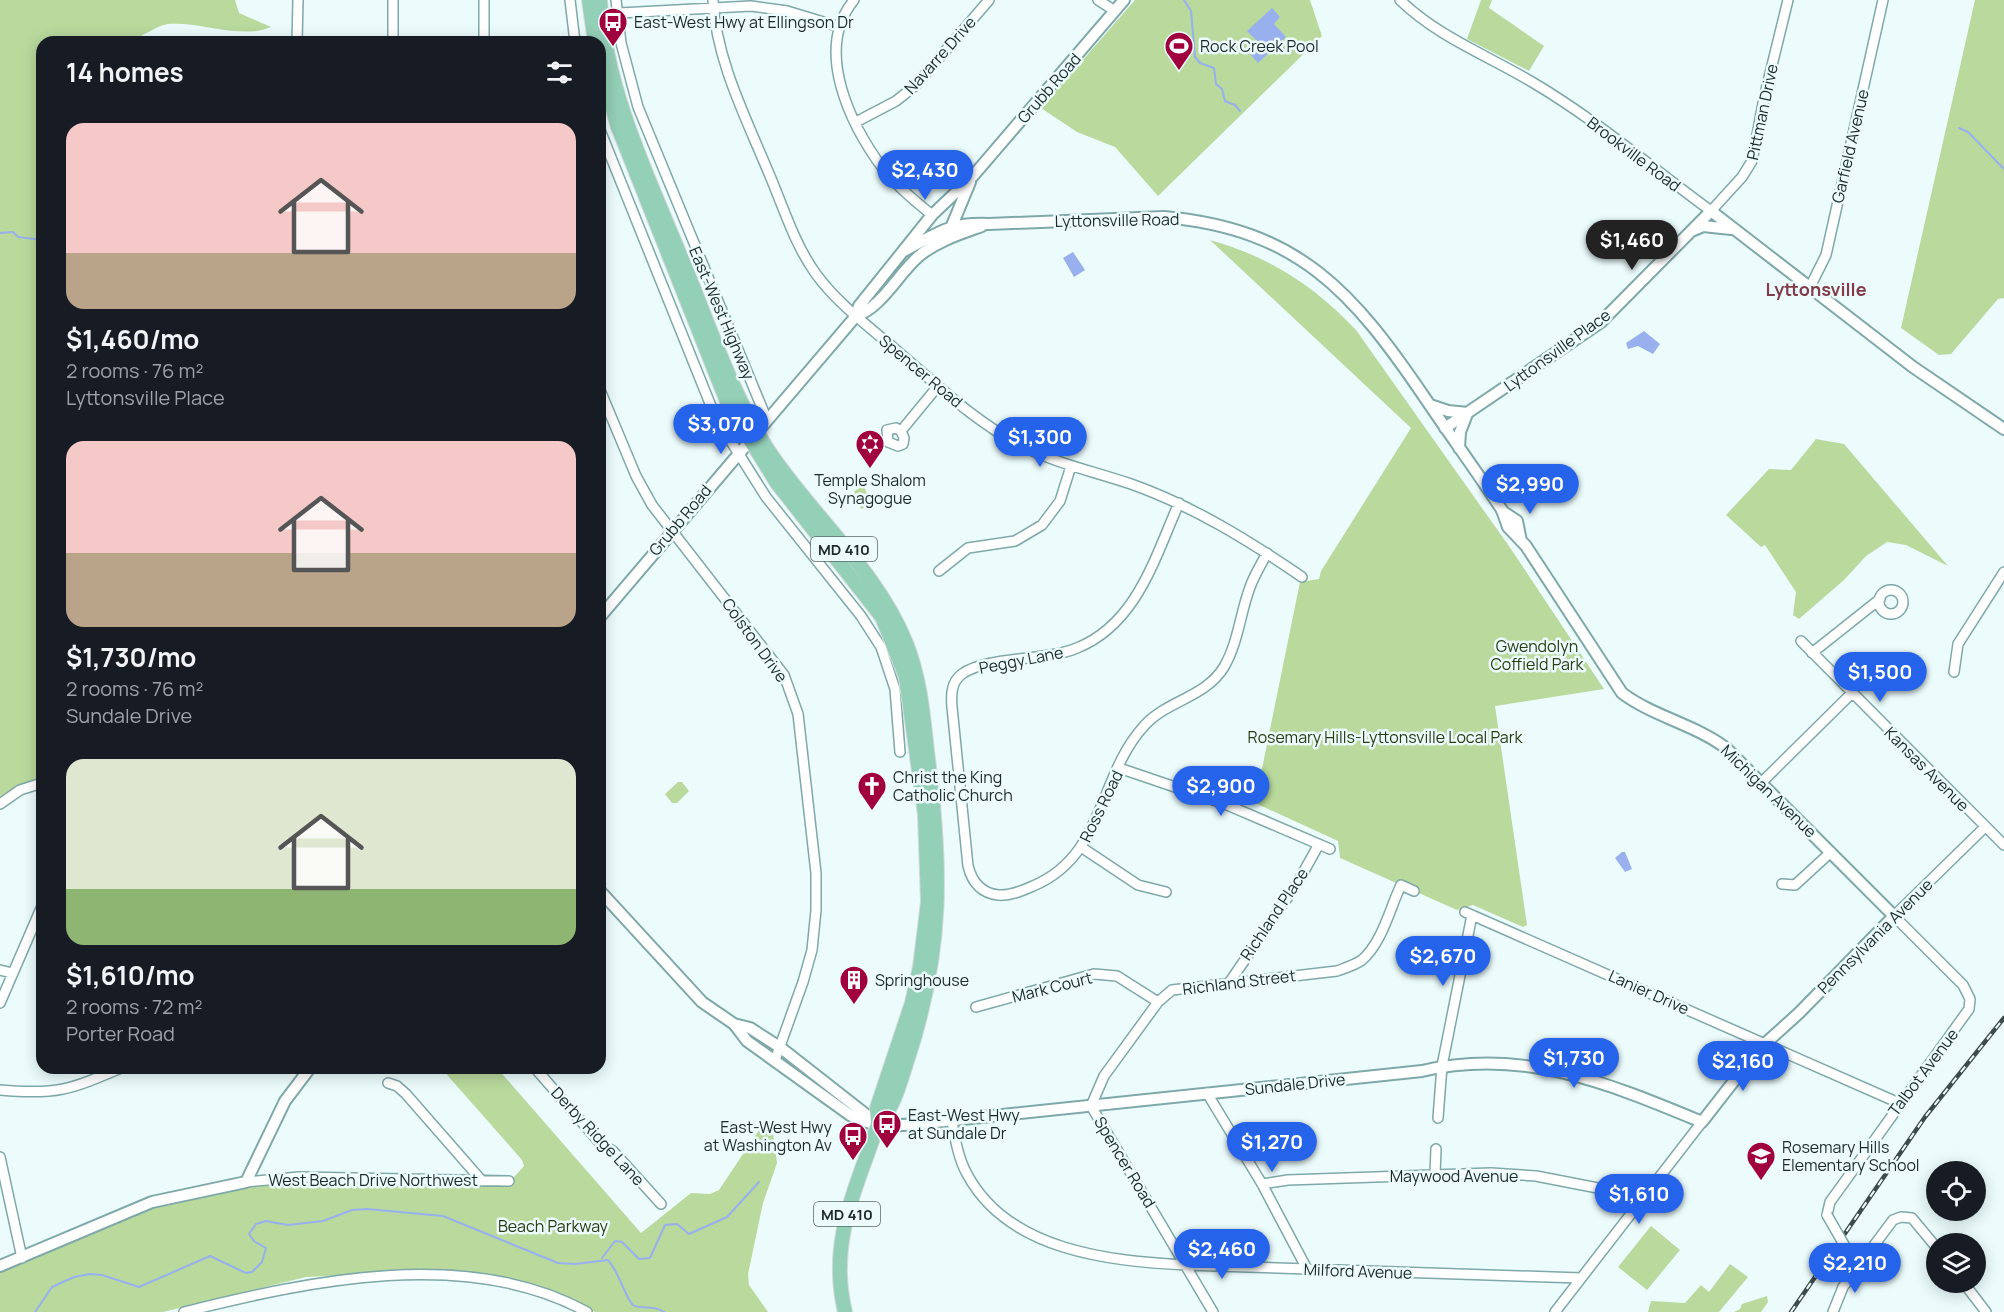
<!DOCTYPE html>
<meta charset="utf-8">
<style>
body{margin:0;font-family:Manrope,sans-serif;background:#242831;color:#f1f3f6;height:100vh;display:flex;flex-direction:column;font-size:22px;white-space:nowrap}
*{box-sizing:border-box;margin:0}
p{font-size:20px;color:#9ea1a6}
.icon{flex:none;width:33px;height:33px;fill:none;stroke:currentColor;stroke-width:2;stroke-linecap:round;stroke-linejoin:round}
.map{position:relative;flex:1;overflow:hidden}
.details{position:absolute;left:36px;top:36px;width:570px;height:1038px;display:flex;flex-direction:column;background:#171b24;border-radius:18px;box-shadow:0 3px 15px #0003}
.details>*{flex:none}
.tools{position:absolute;left:1926px;top:1161px;display:grid;gap:12px}
.tools a{display:grid;place-items:center;width:60px;height:60px;border-radius:50%;background:#171b24;box-shadow:0 3px 15px #0003;font-size:30px}
.price{position:absolute;translate:-50% -51px;padding:0 14px;border-radius:21px;background:#2563eb;color:#fff;font-size:20px;line-height:39px;filter:drop-shadow(0 2px 3px #0008)}
.price::after{content:'';position:absolute;left:50%;top:36px;width:18px;height:14px;margin-left:-9px;background:inherit;clip-path:polygon(0 0,100% 0,50% 100%)}
.price.current{background:#222;color:#fff}
ul{padding:0;list-style:none}
li{display:grid;align-content:center;gap:12px;height:318px;padding:0 30px}
li span{display:grid;place-items:center;height:186px;border-radius:18px;color:#555}
li>.icon{margin-inline-start:auto}
span .icon{width:108px;height:108px;fill:#fffc;stroke-width:1}
li b{font-size:26px}
h2{display:flex;justify-content:space-between;align-items:center;height:72px;padding:0 30px;font-size:26px}
.map>svg:first-child{display:block}
</style>
<div class="map">
<svg width="2004" height="1312" viewBox="0 0 2004 1312">
<rect width="100%" height="100%" fill="#ecfcfd"/>
<path fill="#b9d99d" d="M0,0H235L239,13L271,27C241,40 201,21 168,24C159,25 150,32 142,35V42H42V780L23,784L0,798Z
M1135,0H1310L1322,36L1158,196L1115,147L1077,132L1041,108Z
M1481,0H1492L1489,8L1544,46L1529,71L1467,39Z
M1975,0H2004V298L1998,299L1951,354L1939,355L1901,328Z
M1210,240C1268,256 1315,286 1356,330L1511,549L1604,689L1495,706L1527,925L1523,927L1473,905L1457,910L1340,858L1338,841L1255,803L1300,582L1319,579L1321,571L1411,428Z
M1816,439L1844,444L1948,566L1906,545L1887,542L1866,556L1844,580L1799,619L1793,615L1796,592L1765,545L1761,547L1726,515L1769,469L1791,470Z
M864,486L871,505L861,509L854,491Z
M678,782H682L689,791L677,803H672L665,794Z
M441,1068H497L641,1233L691,1193L710,1194L719,1190L765,1121L773,1133L777,1163L763,1203L748,1274L749,1285L768,1312H595L542,1287L480,1273L450,1270L306,1277L163,1312H0V1272L146,1209L243,1186H506L524,1166L522,1160Z
M1651,1226L1680,1250L1647,1290L1618,1267Z
M1730,1264L1748,1277L1719,1312H1648L1651,1301L1685,1303L1701,1285L1709,1292Z
M1767,1296L1768,1302L1761,1312H1734L1740,1309L1742,1304Z"/>
<path fill="#98b0ed" d="M1272,8L1280,17L1274,24L1286,37L1258,63L1249,53L1259,43L1247,31Z
M1073,252L1085,270L1074,277L1063,258Z
M1644,331L1660,344L1653,354L1638,346L1628,349L1626,343Z
M1622,852H1625L1632,869L1625,872L1615,858Z"/>
<g fill="none" stroke-linecap="round" stroke-linejoin="round">
<path stroke="#98b0ed" stroke-width="2" d="M1184,0L1191,11L1195,57L1200,63L1214,68L1216,84L1222,89L1225,101L1235,105L1240,111
M1959,128L1968,132L2004,169
M0,233L13,232L18,237L42,240
M602,1258L615,1241L622,1242L639,1259L650,1258L665,1225L677,1224L689,1234L727,1217L759,1182
M35,1312L52,1287L74,1277L90,1274L102,1275L139,1287L210,1256L246,1273L252,1272L262,1262L266,1248L254,1241L249,1234L256,1224L266,1221L288,1225L323,1221L352,1210L367,1209L443,1216L558,1263L575,1264L608,1260C619,1272 626,1299 633,1305C640,1310 652,1304 664,1312"/>
<g stroke="#7fa8a9" stroke-width="12">
<path id="minor" d="M484,0V42
M570,0L575,42
M616,0L621,43L638,107L767,420
M713,0C716,61 747,120 770,176C784,209 795,245 816,274C837,303 868,326 895,349C936,384 976,423 1024,447C1058,464 1096,472 1131,484C1193,506 1248,540 1302,577
M854,0C813,50 851,126 884,170C898,187 915,201 932,215
M1098,0L1115,11
M1400,0C1438,37 1487,55 1532,82C1595,119 1652,168 1711,211L1742,177L1752,161L1764,98L1788,0
M601,14L751,6L787,11L840,27
M297,42L298,0
M393,42V0
M856,122L896,101L916,85L989,0
M600,130L715,416L766,497L861,616L881,647L895,689L900,752
M1809,289L1826,255L1883,0
M600,390L636,476L652,505L784,675L798,714L816,873V910L812,950L803,982L775,1060
M901,431L904,438L903,444L898,446L888,442L887,430L896,428L901,431L938,386
M1179,503C1155,557 1137,624 1077,648C1047,661 987,656 962,674C951,682 951,695 952,707L968,866C972,882 981,893 998,895C1010,896 1022,891 1033,886C1105,856 1098,776 1144,726C1167,700 1205,698 1224,667C1238,643 1240,615 1249,590C1253,577 1261,565 1267,553
M939,571L968,548L1015,541L1042,525L1060,501L1071,466
M1879 602a12 12 0 1 1 24 0a12 12 0 1 1-24 0Z
M1801,641L2004,845
M1812,653L1880,599
M1954,672L1958,644L2004,572
M1119,768L1225,804L1330,849
M1762,782L1851,694
M0,804L20,790L42,783
M1081,847L1138,885L1166,892
M1782,884L1795,885L1831,852
M1465,912L1899,1103
M0,970L12,973
M1229,983L1298,882L1319,844
M0,1003L42,906
M976,1007L1094,974L1117,976L1158,1002
M535,1068L600,1143L613,1151L661,1204
M388,1083L397,1086L406,1094L482,1181
M0,1090C57,1095 69,1090 121,1068
M1207,1093L1262,1184L1307,1269
M1438,1118L1442,1066L1472,915
M952,1121C955,1138 958,1158 967,1174C1008,1251 1109,1261 1186,1265L1581,1278
M0,1157L22,1258
M1435,1174L1436,1149
M246,1182L299,1177L509,1181
M1262,1184L1288,1180L1491,1173L1536,1176L1644,1197
M1827,1215L1830,1202L1969,1009L1970,999L1963,985L1894,916L1985,827
M1963,1282L1986,1312
M184,1312C308,1281 468,1246 587,1312
M1213,1312L1091,1106L1104,1076L1158,1002L1172,990L1337,971C1345,968 1355,965 1362,960C1382,943 1390,908 1401,885L1414,891
M1555,1312L1702,1122
M1833,1312L1843,1287L1893,1220L1901,1217L1912,1218L1936,1247"/>
</g>
<g stroke="#7fa8a9" stroke-width="14">
<path id="tertiary" d="M951,228L970,182
M1694,230L1703,226L1731,229
M856,316C882,307 898,274 919,256C937,241 960,234 982,226
M1430,405L1448,411L1468,413
M1445,428L1601,322L1711,211L1913,367L2004,429
M1459,448L1460,432L1467,414
M1502,511L1517,521L1521,541
M600,617L856,316L859,306L932,215L973,176L1124,0
M600,891L702,1002L734,1024L750,1028L781,1048L878,1124
M734,1024L747,1041L850,1115C869,1127 894,1126 916,1124L1422,1071C1523,1047 1610,1084 1702,1122L1758,1050L1799,1013L1894,916L1726,748C1694,724 1654,717 1622,693L1526,546L1508,527L1502,510C1477,472 1450,435 1425,398C1353,292 1299,229 1164,217L989,224C949,222 938,233 904,251
M0,1266L152,1202L246,1182L285,1101L310,1068"/>
</g>
<g stroke="#d6d9d9" stroke-width="16">
<path id="primary" d="M589,0L595,42
M600,0C606,93 650,181 685,267C710,328 732,394 768,450C811,515 877,570 906,643C920,678 923,714 927,751C942,867 944,951 906,1064C899,1086 894,1107 878,1124
M600,63L618,127L728,404L777,483L882,617L906,677L925,815L928,902L920,967L912,1003L877,1108L878,1124C856,1189 828,1242 845,1312"/>
</g>
<use href="#minor" stroke="#fff" stroke-width="9"/>
<use href="#tertiary" stroke="#fff" stroke-width="10"/>
<use href="#primary" stroke="#94cfb8" stroke-width="14"/>
<g stroke="#3c4c4d" stroke-width="4.5">
<path id="rail" d="M1791,1312L1925,1117L2004,1018"/>
</g>
<use href="#rail" stroke="#ecfcfd" stroke-width="2" stroke-dasharray="7" stroke-linecap="butt"/>
<g stroke="#7fa8a9" stroke-width="12" stroke-linecap="butt">
<path id="minor-bridge" d="M1827,1215L1854,1262"/>
</g>
<use href="#minor-bridge" stroke="#fff" stroke-width="9"/>
</g>
<defs>
<g id="bus-pin" transform="scale(1.5)"><path d="M0 17L-7.5 6A9.5 9.5 0 1 1 7.5 6Z" fill="#a0013e" stroke="#ecfcfd"/><path d="M-5-6H5V4H4V6H2V4H-2V6H-4V4H-5ZM-3.5-4V0h7V-4ZM-3.5 1.2v1.5H-2V1.2ZM2 1.2v1.5H3.5V1.2Z" fill="#fff"/></g>
<g id="stadium-pin" transform="scale(1.5)"><path d="M0 17L-7.5 6A9.5 9.5 0 1 1 7.5 6Z" fill="#a0013e" stroke="#ecfcfd"/><path d="M0-5a6.5 5 0 1 0 0 10a6.5 5 0 1 0 0-10ZM-3.5-1.8h7v3.6h-7Z" fill="#fff"/></g>
<g id="synagogue-pin" transform="scale(1.5)"><path d="M0 17L-7.5 6A9.5 9.5 0 1 1 7.5 6Z" fill="#a0013e" stroke="#ecfcfd"/><path d="M0-6.5L5.6 3.2H-5.6ZM0 6.5L5.6-3.2H-5.6Z" fill="#fff"/></g>
<g id="church-pin" transform="scale(1.5)"><path d="M0 17L-7.5 6A9.5 9.5 0 1 1 7.5 6Z" fill="#a0013e" stroke="#ecfcfd"/><path d="M-1.2-6h2.4v3.5h3.3v2.4h-3.3V6h-2.4V-.1h-3.3v-2.4h3.3Z" fill="#fff"/></g>
<g id="building-pin" transform="scale(1.5)"><path d="M0 17L-7.5 6A9.5 9.5 0 1 1 7.5 6Z" fill="#a0013e" stroke="#ecfcfd"/><path d="M-4-6H4V6H1V3H-1V6H-4ZM-2.5-4.3h1.7v1.8h-1.7ZM.8-4.3h1.7v1.8H.8ZM-2.5-1h1.7V.8h-1.7ZM.8-1h1.7V.8H.8Z" fill="#fff"/></g>
<g id="school-pin" transform="scale(1.5)"><path d="M0 17L-7.5 6A9.5 9.5 0 1 1 7.5 6Z" fill="#a0013e" stroke="#ecfcfd"/><path d="M0-5L7-2L0 1L-7-2ZM-4 1L0 2.5L4 1V4Q0 6-4 4Z" fill="#fff"/></g>
</defs>
<g fill-rule="evenodd">
<use href="#bus-pin" x="613" y="22"/>
<use href="#stadium-pin" x="1179" y="46"/>
<use href="#synagogue-pin" x="870" y="444"/>
<use href="#church-pin" x="872" y="786"/>
<use href="#building-pin" x="854" y="980"/>
<use href="#bus-pin" x="887" y="1124"/>
<use href="#bus-pin" x="853" y="1136"/>
<use href="#school-pin" x="1761" y="1156"/>
</g>
<g text-anchor="middle" dominant-baseline="central" stroke-width="5" stroke-linejoin="round" paint-order="stroke">
<g fill="#ecfcfd" stroke="#59696a" stroke-width="1.5">
<rect x="811" y="537" width="66" height="24" rx="4.5"/>
<rect x="814" y="1202" width="66" height="24" rx="4.5"/>
</g>
<g font-size="15" font-weight="bold" fill="#1a2a2b">
<text x="844" y="549">MD 410</text>
<text x="847" y="1214">MD 410</text>
</g>
<g font-size="16" fill="#1a2a2b" stroke="#ecfcfd" text-anchor="start">
<text x="634" y="22">East-West Hwy at Ellingson Dr</text>
<text x="1200" y="46">Rock Creek Pool</text>
<text x="870" y="480" text-anchor="middle">Temple Shalom<tspan x="870" dy="18">Synagogue</tspan></text>
<text x="893" y="777">Christ the King<tspan x="893" dy="18">Catholic Church</tspan></text>
<text x="875" y="980">Springhouse</text>
<text x="908" y="1115">East-West Hwy<tspan x="908" dy="18">at Sundale Dr</tspan></text>
<text x="832" y="1127" text-anchor="end">East-West Hwy<tspan x="832" dy="18">at Washington Av</tspan></text>
<text x="1782" y="1147">Rosemary Hills<tspan x="1782" dy="18">Elementary School</tspan></text>
</g>
<g font-size="16" fill="#1a2a2b" stroke="#ecfcfd">
<text transform="translate(940 55) rotate(-48)">Navarre Drive</text>
<text transform="translate(1049 88) rotate(-49)">Grubb Road</text>
<text transform="translate(1762 112) rotate(-78)">Pittman Drive</text>
<text transform="translate(1850 146) rotate(-77)">Garfield Avenue</text>
<text transform="translate(1634 154) rotate(37)">Brookville Road</text>
<text transform="translate(1117 220) rotate(-1)">Lyttonsville Road</text>
<text transform="translate(722 313) rotate(67)">East-West Highway</text>
<text transform="translate(1557 350) rotate(-36)">Lyttonsville Place</text>
<text transform="translate(921 371) rotate(40)">Spencer Road</text>
<text transform="translate(680 520) rotate(-50)">Grubb Road</text>
<text transform="translate(755 640) rotate(54)">Colston Drive</text>
<text transform="translate(1021 660) rotate(-11)">Peggy Lane</text>
<text transform="translate(1927 769) rotate(45)">Kansas Avenue</text>
<text transform="translate(1769 791) rotate(44)">Michigan Avenue</text>
<text transform="translate(1101 806) rotate(-64)">Ross Road</text>
<text transform="translate(1274 914) rotate(-56)">Richland Place</text>
<text transform="translate(1875 936) rotate(-45)">Pennsylvania Avenue</text>
<text transform="translate(1239 982) rotate(-7)">Richland Street</text>
<text transform="translate(1052 987) rotate(-14)">Mark Court</text>
<text transform="translate(1649 992) rotate(24)">Lanier Drive</text>
<text transform="translate(1923 1072) rotate(-53)">Talbot Avenue</text>
<text transform="translate(1295 1084) rotate(-6)">Sundale Drive</text>
<text transform="translate(598 1136) rotate(47)">Derby Ridge Lane</text>
<text transform="translate(1125 1162) rotate(59)">Spencer Road</text>
<text x="1454" y="1176">Maywood Avenue</text>
<text x="373" y="1180">West Beach Drive Northwest</text>
<text transform="translate(1358 1271) rotate(2)">Milford Avenue</text>
</g>
<g font-size="16" fill="#273d10" stroke="#ecfcfd">
<text x="1537" y="646">Gwendolyn<tspan x="1537" dy="18">Coffield Park</tspan></text>
<text x="1385" y="737">Rosemary Hills-Lyttonsville Local Park</text>
<text x="553" y="1226">Beach Parkway</text>
</g>
<g font-size="18" font-weight="bold" fill="#843b49" stroke="#ecfcfd">
<text x="1816" y="289">Lyttonsville</text>
</g>
</g>
</svg>
<div class="tools">
<a><svg class="icon" aria-label="locate" viewBox="0 0 24 24"><circle cx="12" cy="12" r="6"/><path d="M12 2v4M12 18v4M2 12h4M18 12h4"/></svg></a>
<a><svg class="icon" aria-label="layers" viewBox="0 0 24 24"><path d="M12 4l9 5-9 5-9-5zM3 14l9 5 9-5"/></svg></a>
</div>
<b class="price" style="left:925px;top:201px">$2,430</b>
<b class="price current" style="left:1632px;top:271px">$1,460</b>
<b class="price" style="left:721px;top:455px">$3,070</b>
<b class="price" style="left:1040px;top:468px">$1,300</b>
<b class="price" style="left:1530px;top:515px">$2,990</b>
<b class="price" style="left:1880px;top:703px">$1,500</b>
<b class="price" style="left:1221px;top:817px">$2,900</b>
<b class="price" style="left:1443px;top:987px">$2,670</b>
<b class="price" style="left:1574px;top:1089px">$1,730</b>
<b class="price" style="left:1743px;top:1092px">$2,160</b>
<b class="price" style="left:1272px;top:1173px">$1,270</b>
<b class="price" style="left:1639px;top:1225px">$1,610</b>
<b class="price" style="left:1222px;top:1280px">$2,460</b>
<b class="price" style="left:1855px;top:1294px">$2,210</b>
<section class="details">
<h2>14 homes<svg class="icon" aria-label="filters" viewBox="0 0 24 24"><path d="M4 7h16M4 17h16"/><circle cx="9" cy="7" r="2"/><circle cx="15" cy="17" r="2"/></svg></h2>
<ul>
<li><span style="background:linear-gradient(#f6c9c9 70%,#b9a48a 0)"><svg class="icon" aria-label="home" viewBox="0 0 24 24"><path d="M3 11l9-7 9 7M6 9v11h12V9"/></svg></span><div><b>$1,460/mo</b><p>2 rooms · 76 m²</p><p>Lyttonsville Place</p></div></li>
<li><span style="background:linear-gradient(#f6c9c9 60%,#b9a48a 0)"><svg class="icon" aria-label="home" viewBox="0 0 24 24"><path d="M3 11l9-7 9 7M6 9v11h12V9"/></svg></span><div><b>$1,730/mo</b><p>2 rooms · 76 m²</p><p>Sundale Drive</p></div></li>
<li><span style="background:linear-gradient(#dfe7d0 70%,#8fb573 0)"><svg class="icon" aria-label="home" viewBox="0 0 24 24"><path d="M3 11l9-7 9 7M6 9v11h12V9"/></svg></span><div><b>$1,610/mo</b><p>2 rooms · 72 m²</p><p>Porter Road</p></div></li>
</ul>
</section>
</div>
